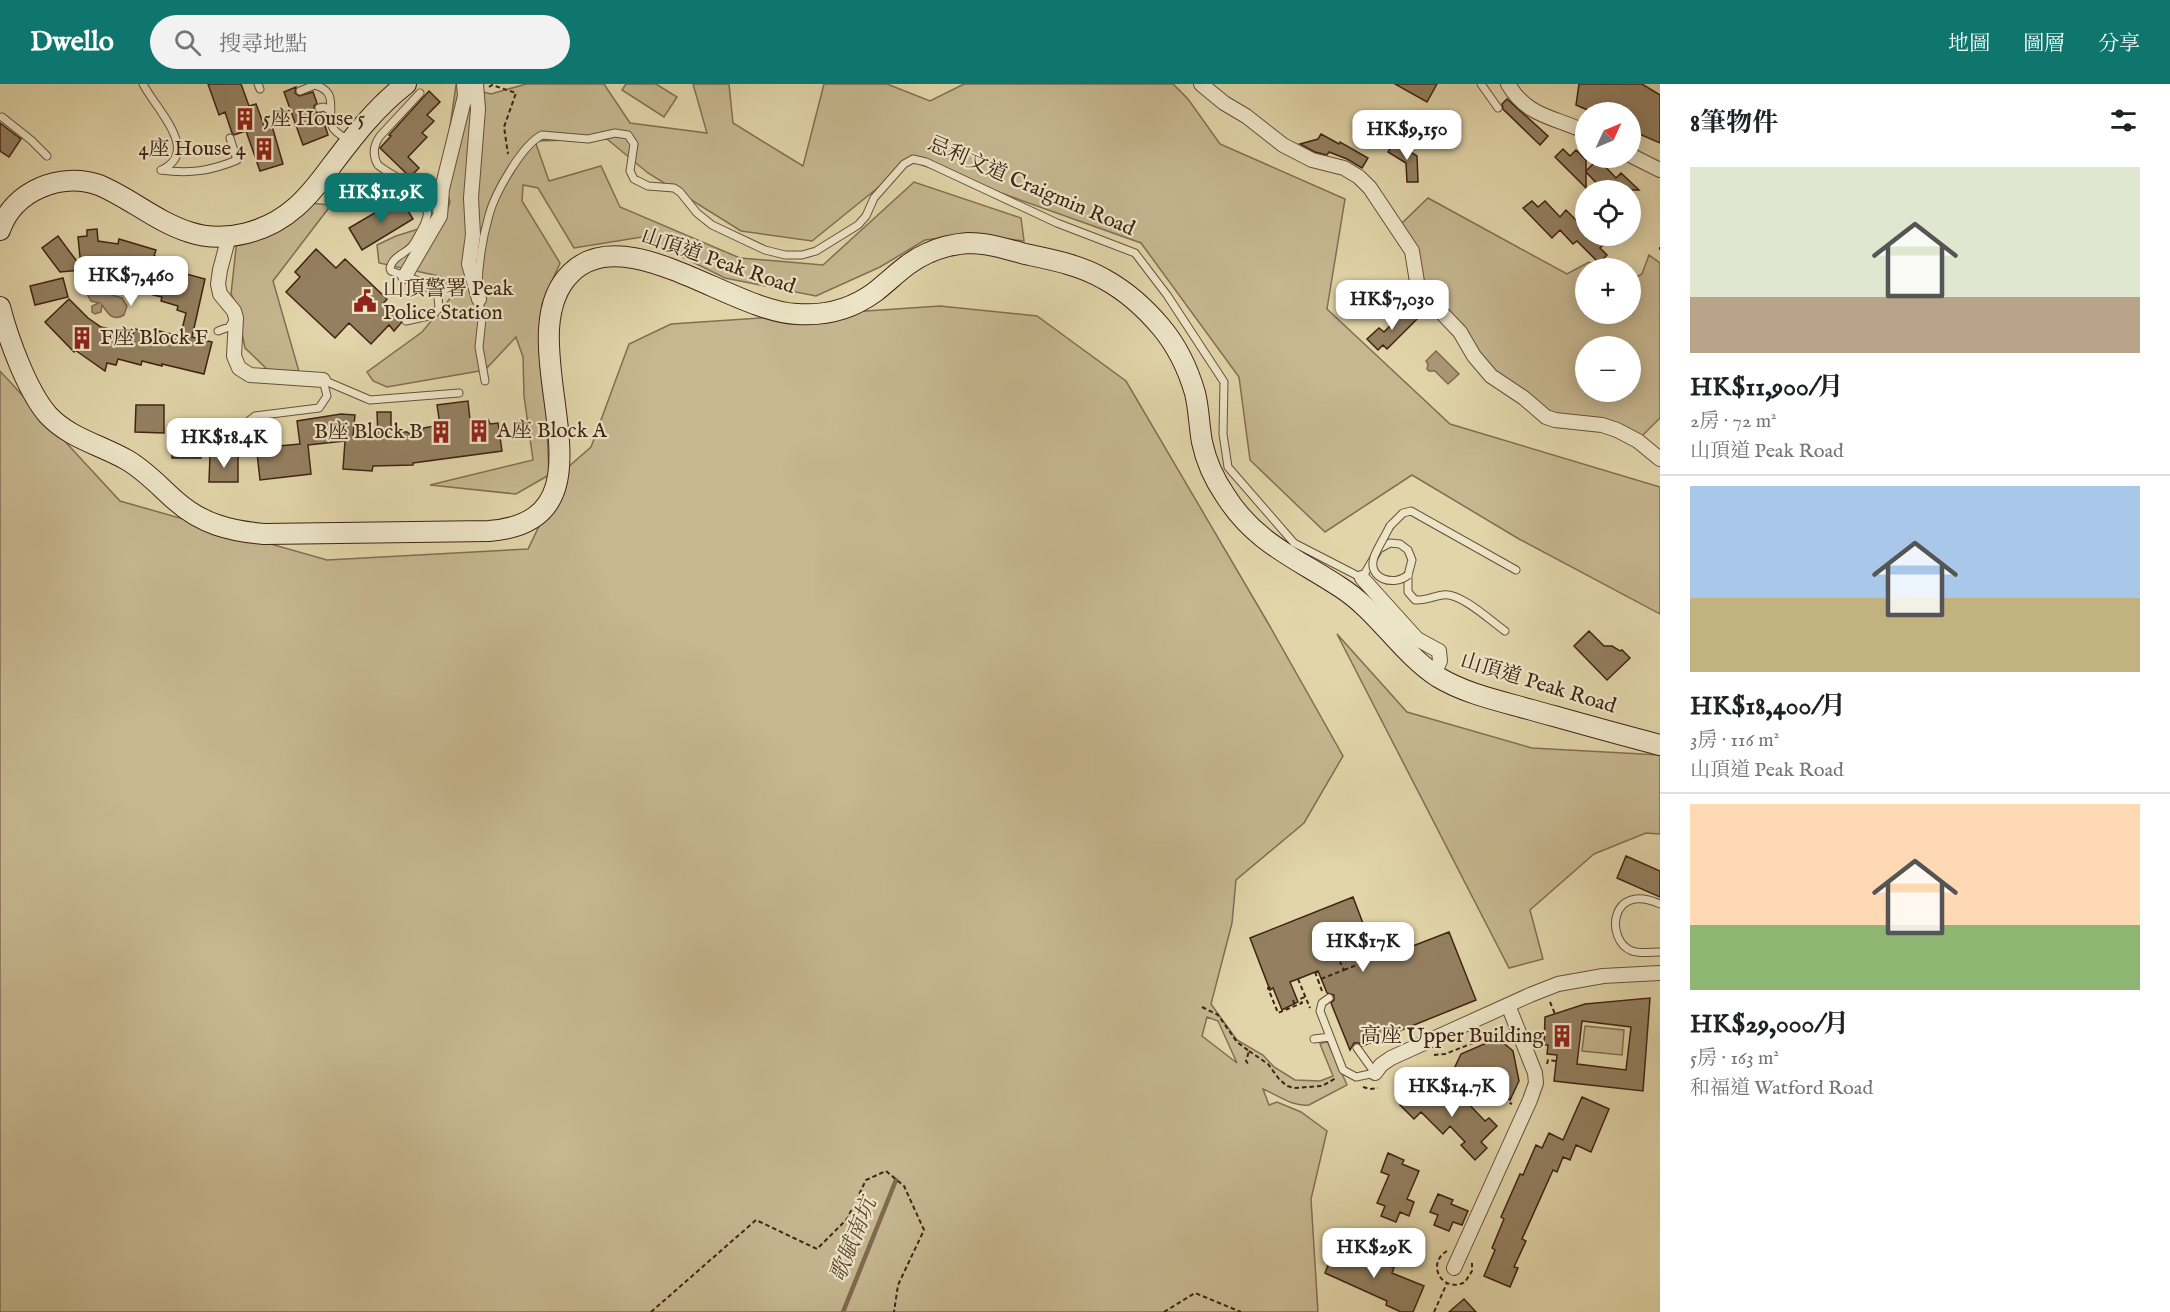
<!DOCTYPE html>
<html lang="zh-TW">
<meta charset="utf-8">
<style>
body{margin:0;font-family:"IM FELL English","Noto Serif TC",serif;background:#f2f2f2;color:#202124;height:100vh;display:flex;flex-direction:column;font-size:22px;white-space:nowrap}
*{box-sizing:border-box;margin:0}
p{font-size:20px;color:#757577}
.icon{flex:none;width:33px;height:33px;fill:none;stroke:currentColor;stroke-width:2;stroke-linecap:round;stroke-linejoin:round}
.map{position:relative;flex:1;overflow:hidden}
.sheet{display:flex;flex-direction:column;background:#fff;width:510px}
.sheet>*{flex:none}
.needle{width:39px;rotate:46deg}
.fabs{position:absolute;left:1575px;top:18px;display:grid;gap:12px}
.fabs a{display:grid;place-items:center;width:66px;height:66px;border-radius:50%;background:#fff;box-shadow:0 3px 15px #0003;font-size:30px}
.price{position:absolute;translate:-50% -51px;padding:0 14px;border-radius:12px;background:#fff;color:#222;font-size:20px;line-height:39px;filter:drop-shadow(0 2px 3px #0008)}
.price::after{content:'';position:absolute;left:50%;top:36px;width:18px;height:14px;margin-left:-9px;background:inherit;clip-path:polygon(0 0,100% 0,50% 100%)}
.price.selected{background:#0f766e;color:#fff}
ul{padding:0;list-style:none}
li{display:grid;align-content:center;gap:12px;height:318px;padding:0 30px}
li+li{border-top:2px solid #e0e0e0}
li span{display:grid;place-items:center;height:186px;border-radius:0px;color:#555}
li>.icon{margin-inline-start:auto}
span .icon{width:108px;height:108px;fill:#fffc;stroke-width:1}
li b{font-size:26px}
h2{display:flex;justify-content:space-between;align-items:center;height:72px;padding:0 30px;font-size:26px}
header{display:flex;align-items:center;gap:36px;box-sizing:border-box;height:84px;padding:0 30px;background:#0f766e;color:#fff}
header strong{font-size:28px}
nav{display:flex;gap:33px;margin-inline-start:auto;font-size:21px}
.search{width:420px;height:54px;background:#f2f2f2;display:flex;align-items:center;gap:15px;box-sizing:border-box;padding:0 21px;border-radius:33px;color:#757577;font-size:22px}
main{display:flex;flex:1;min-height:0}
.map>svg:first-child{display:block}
</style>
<header>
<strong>Dwello</strong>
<div class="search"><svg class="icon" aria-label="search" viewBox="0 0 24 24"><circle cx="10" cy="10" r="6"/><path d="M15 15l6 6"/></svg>搜尋地點</div>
<nav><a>地圖</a><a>圖層</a><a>分享</a></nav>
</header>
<main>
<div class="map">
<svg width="1660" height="1228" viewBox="0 0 1660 1228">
<rect width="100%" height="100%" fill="#e1d5a9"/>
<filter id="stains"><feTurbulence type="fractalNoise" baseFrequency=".00333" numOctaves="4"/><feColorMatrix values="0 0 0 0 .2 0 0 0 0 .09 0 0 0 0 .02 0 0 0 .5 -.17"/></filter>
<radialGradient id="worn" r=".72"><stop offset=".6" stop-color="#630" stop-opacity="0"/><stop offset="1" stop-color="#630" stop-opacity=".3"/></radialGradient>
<path fill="#c6b790" stroke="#846d52" stroke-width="1.5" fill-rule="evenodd" d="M526,0H604L630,39L707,49L693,0H729L733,39L803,82L824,0H887L930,17L964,0H1173L1188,15L1220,60L1345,115L1327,225L1450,340L1660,403V530L1519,455L1412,391L1325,448L1250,376L1239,293L1141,159L911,77L812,157L741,147L648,89L607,55L535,57L549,97L601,82L620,123L740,174L823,181L914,98L1021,134L1024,157L970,150L925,156L880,183L816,212L725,194L642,153L574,164L538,104L523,101L522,117L560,179L542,220L549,391L516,410L430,401L533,376L524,312L523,273L516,253L485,286L387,303L373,297L367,288L422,248L453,211L443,193L379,179L377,161L396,152L444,137L450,118L443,92L456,1L491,10Z
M626,0H656L677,13L664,33L622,6Z
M1428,114L1567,190L1589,178L1601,184H1586V230H1630L1631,196L1642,190L1649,171L1660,179V334L1641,353L1551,330L1501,293L1424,204L1401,140ZM1586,262H1630V308H1586Z
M309,119L331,121L273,197L300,291L267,285L245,264L236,219L231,210L237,155Z
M940,222L1037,232L1126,297L1268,539L1343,672L1304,739L1236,796L1232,839L1211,920L1237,956L1263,971L1274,983L1295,996L1320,997L1333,992L1320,960L1327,957L1347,1001L1309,1021C1292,1023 1278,1011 1263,1005L1269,1021L1277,1018L1301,1028L1327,1047L1311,1115L1318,1228H0V287L120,417L327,476L528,465L567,384L591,363L629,260L671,240ZM1207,933L1218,937L1237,979L1202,952Z
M1337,550L1407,628L1532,664L1660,671V750L1646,749L1594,770L1530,826L1543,875L1509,884Z
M1585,942L1624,946L1622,971L1582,967Z"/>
<path fill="#ab9876" stroke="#81694f" stroke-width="1.5" d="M94,201L98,202L109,210L122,214L127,222L124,231C112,238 108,229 102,221L101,228L95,230L92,228V222L99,219L91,217L87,210V206Z
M1436,267L1459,290L1448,300L1435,287H1429L1427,285L1428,280L1426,277Z"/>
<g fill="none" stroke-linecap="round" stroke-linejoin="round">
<path stroke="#81694f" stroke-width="4.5" d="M843,1228L896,1096"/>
</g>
<path fill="#948061" stroke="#412314" stroke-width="1.5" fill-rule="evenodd" d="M208,0H241L249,22L256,20L265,44L272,42L283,80L260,87L246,47L234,51L232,49L225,28L219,31Z
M1395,0H1437L1427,18Z
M1579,0H1642L1660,11V59L1630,46V28H1592L1576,21Z
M296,3L295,9L299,12L313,8L317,19L314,22V26L317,29H321L328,51L303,61L284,8Z
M429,7L440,18L427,31L434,37L422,49L427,53L408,73L419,84L410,93L380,64L391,52L389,51Z
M1507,15L1548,52L1540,61L1503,25L1502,20Z
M0,39L21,55L9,73L0,67Z
M1321,50L1339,60L1340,58L1368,74L1362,84L1347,75L1329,68L1327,71L1315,68L1300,60L1318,55Z
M1394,58L1417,72L1418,98H1407L1406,79L1388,68Z
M1563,65L1570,72L1576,66L1586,76V87L1598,75L1616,94L1621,89L1639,106H1603L1586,88V104L1555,73Z
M400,114L413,135L362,166L349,144Z
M1532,117L1538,123L1545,117L1560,133L1566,126L1580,140L1586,134V152H1600L1606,158L1600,164L1607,171L1599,179L1577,157L1573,160L1560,146L1552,154L1523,124Z
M97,145L98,157L118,160L119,155L156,166L154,172L181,180L179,188L205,195L192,253L212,258L204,290L162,280V282L142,277L141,281L118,275L116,281L107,279L105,287L75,266L74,268L45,238L69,215L88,234L101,243L133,250L135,245L154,250L155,246L175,251L176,249L181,250L186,229L177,226L178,222L161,217L162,213L153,211L154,208L136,202L137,199L104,192L105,184L60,188L42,164L58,152L81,183L78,153L87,152V146Z
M316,165L336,184L345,175L387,215L383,220L401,236V239L394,247L389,241L371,260L349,239L335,254L286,208L300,193L295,188Z
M63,194L68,213L35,221L30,202Z
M1407,225L1417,235L1387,265L1383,261L1378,266L1367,255L1379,244L1384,248Z
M468,317L470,336L488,335L490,340L498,339L502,367L413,379V381L373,382L372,387L343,385L345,357L308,361L311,390L260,396L257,369L268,368V363L300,360L297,337L341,330L355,331L353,352L378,354L377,328H391V347L407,348L414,353L424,344L440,341L437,321Z
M136,321H164V349L135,348Z
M173,347H201V374H172Z
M210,371H238V398H209Z
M1589,547L1604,562H1612L1620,567L1622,566L1630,574L1607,596L1574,562Z
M1626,772L1660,787V813L1617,794Z
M1353,813L1372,863L1382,859L1387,872L1449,848L1476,916L1362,962L1359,959H1354L1350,966L1331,919L1334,916V911L1327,909L1318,887L1290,898L1298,918L1282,926L1273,904L1270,906L1250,854Z
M1650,914L1643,1007L1554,997L1557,971L1547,970L1548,961H1544L1545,933L1585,920ZM1582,937L1631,943L1626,986L1577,980Z
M1491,957H1501L1513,967L1519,997L1510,1016L1452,989L1461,970Z
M1434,1000L1455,1022L1463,1014L1485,1037L1489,1034L1497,1042L1481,1058L1487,1064L1475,1076L1461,1061L1465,1058L1450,1042L1443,1050L1421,1028L1414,1035L1400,1021L1412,1010L1417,1016Z
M1582,1013L1609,1025L1591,1068L1576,1061L1570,1076L1563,1073L1557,1088L1553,1086L1522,1155L1526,1157L1514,1183L1518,1184L1510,1203L1484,1192L1495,1166L1492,1164L1504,1135L1501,1133L1520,1090L1523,1091L1536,1061L1542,1064L1549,1049L1563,1056Z
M1388,1069L1404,1076L1402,1080L1419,1087L1407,1115L1414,1118L1409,1132L1400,1128L1396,1138L1381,1132L1385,1122L1377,1119L1389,1091L1381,1088Z
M1438,1110L1453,1116L1451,1120L1468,1127L1462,1141L1453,1138L1449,1147L1434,1141L1438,1131L1430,1128Z
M1337,1159L1394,1184L1392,1189L1424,1202L1413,1228H1401L1386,1221L1387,1217L1325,1189Z
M1464,1215L1476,1228H1449Z"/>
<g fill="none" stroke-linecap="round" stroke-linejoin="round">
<g stroke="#695039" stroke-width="9">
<path id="lane" d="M143,0C155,24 202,68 161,86
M258,0L260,5
M1481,0L1498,24
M300,7L315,1C341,9 325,28 333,44C336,49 344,53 349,57
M319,24L324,23L331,27
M2,33L31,56L47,72
M161,86C189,90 211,87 237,76L230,54
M478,200C479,177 483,152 489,131C495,109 522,61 542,51L588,55L615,49L628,51L634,60L630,87L634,95L648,102L674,104L680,108L697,129L712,141L765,166L785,171H802L816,167L858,141L866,132L874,114L904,80L913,75L926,78L1057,139L1135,169L1167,211L1224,298L1223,350L1228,383L1294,459L1362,494L1379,465L1390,459L1400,460L1408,466L1412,476L1408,491V508L1415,516C1426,517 1433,512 1443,511C1460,508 1491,537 1505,547
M479,214L482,235L479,263L485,297
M406,237L433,231L439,224L438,213L422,198L391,187L390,184C393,172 405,170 412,162C416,157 419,150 422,145C443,107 401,100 378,81C372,71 373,62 380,52L420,9
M218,247L229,243L234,236
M323,296L370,316L459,309
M228,347L235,348L255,332L319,324L327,312L323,296
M1390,442L1403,429L1411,427L1516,486
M1660,820C1609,797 1605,857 1632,867C1640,870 1651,868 1660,868
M1329,914L1322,919L1320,927L1343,986L1356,993L1375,989L1357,964
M1314,955L1330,953"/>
</g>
<g stroke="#695039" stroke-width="16">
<path id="street" d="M476,0L478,25L471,114L473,151L469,180L479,215
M1201,0L1224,19L1246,32L1283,61L1312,76L1344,84L1359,93L1370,104L1412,167L1418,204L1460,248L1474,272L1491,292L1524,314L1546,333L1555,336L1602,341L1617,346L1638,357L1660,375
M1508,0C1527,33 1555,33 1586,48
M1630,71L1660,86
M229,152L220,186L218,200L220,210L234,227L236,234L234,272L239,284L250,291L323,296
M405,192L440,132L442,105L465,12L464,0
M1362,494L1417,555L1439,567L1440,577L1434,590
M1375,989L1381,981L1391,974L1530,911L1558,900L1603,892L1660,889
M1454,1184L1530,1016L1536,999L1535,989L1508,921"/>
</g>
<g stroke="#412314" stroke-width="22">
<path id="secondary" d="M0,146C14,106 61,88 99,101C130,114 157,138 189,148C225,160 268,148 296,123C310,111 321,96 332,81C354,52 376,23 406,0
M0,223C8,254 27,307 48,331C69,354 101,361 127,376C146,387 160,403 176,417C202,440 230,447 264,450L489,447C632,436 501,257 571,189C625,135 733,228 797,230C825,232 852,225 875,208C893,194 907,178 928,169C941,163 955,160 968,159C988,159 1007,165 1025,170C1053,176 1080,181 1104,195C1126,207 1145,224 1161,243C1177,262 1188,285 1195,309C1199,325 1199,342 1202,358C1206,377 1214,395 1225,411C1255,459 1296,474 1340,503C1378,527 1401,569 1438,593C1466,610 1500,617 1532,626C1575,638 1617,650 1660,661"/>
</g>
<path stroke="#412314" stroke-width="2" stroke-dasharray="4.5 3" stroke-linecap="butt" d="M489,3L492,1L516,9L504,43L508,70
M1660,166V163
M1344,886L1407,861
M1315,888L1318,896
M1298,895L1310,924
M1270,903L1268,904L1278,929L1302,919L1300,915L1305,913
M1322,907L1318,896L1344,886L1340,878
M1293,916L1295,922
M1550,918L1555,930
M1202,923L1218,931L1237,958L1249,967L1246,977L1249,981
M1249,967L1268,980L1279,995L1287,1002L1294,1004L1322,1002L1336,994
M1434,971L1445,970L1491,952L1507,957
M1547,980L1548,976L1556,977
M1363,1003L1370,1005L1378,1004
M1493,1008L1492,1011L1512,1020
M1447,1167C1425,1180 1443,1210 1465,1198L1472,1187V1179
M651,1228L756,1136L817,1165L847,1135L866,1096L886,1087L904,1102L924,1146L898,1201L894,1228
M1164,1228L1195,1209L1241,1228
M1434,1228L1447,1199"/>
<use href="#lane" stroke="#ece4c7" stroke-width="7"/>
<use href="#street" stroke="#ece4c7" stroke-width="14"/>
<use href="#secondary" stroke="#ece4c7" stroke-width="20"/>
<g stroke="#695039" stroke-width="9" stroke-linecap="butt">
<path id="lane-bridge" d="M1390,442C1385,452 1378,463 1374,473C1367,495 1394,503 1408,491"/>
</g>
<use href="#lane-bridge" stroke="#ece4c7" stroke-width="7"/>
</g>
<defs>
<g id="building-bare" transform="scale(1.8)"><path d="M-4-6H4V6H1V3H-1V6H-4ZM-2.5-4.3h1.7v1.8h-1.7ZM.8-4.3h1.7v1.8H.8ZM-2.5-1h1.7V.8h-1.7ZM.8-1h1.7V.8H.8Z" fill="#8f2418" stroke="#ece4c7" stroke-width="2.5" paint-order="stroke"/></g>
<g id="civic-bare" transform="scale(1.8)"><path d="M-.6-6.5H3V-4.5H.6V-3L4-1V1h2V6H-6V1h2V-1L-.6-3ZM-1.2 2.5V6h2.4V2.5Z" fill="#8f2418" stroke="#ece4c7" stroke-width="2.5" paint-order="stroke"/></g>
</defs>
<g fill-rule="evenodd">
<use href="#building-bare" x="245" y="35"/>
<use href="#building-bare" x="264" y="65"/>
<use href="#civic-bare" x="365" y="217"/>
<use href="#building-bare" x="82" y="254"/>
<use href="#building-bare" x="479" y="347"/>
<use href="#building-bare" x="441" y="348"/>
<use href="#building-bare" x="1562" y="952"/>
</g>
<g text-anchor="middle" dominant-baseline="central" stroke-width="4.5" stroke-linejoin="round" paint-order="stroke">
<g font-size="21" fill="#412314" stroke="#ece4c7" text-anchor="start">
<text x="263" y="35">5座 House 5</text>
<text x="246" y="65" text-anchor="end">4座 House 4</text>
<text x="383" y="205">山頂警署 Peak<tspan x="383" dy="24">Police Station</tspan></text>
<text x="100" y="254">F座 Block F</text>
<text x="497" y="347">A座 Block A</text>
<text x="423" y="348" text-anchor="end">B座 Block B</text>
<text x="1544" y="952" text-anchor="end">高座 Upper Building</text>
</g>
<g font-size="21" fill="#412314" stroke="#ece4c7">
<text transform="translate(1031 103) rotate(23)">忌利文道 Craigmin Road</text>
<text transform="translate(718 178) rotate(19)">山頂道 Peak Road</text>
<text transform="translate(1538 600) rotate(17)">山頂道 Peak Road</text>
</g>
<g font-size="22" font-style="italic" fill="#614631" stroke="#ece4c7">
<text transform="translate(854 1156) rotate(-68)">歌賦南坑</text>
</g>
</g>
<rect width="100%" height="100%" filter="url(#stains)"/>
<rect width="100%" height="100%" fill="url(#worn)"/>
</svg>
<div class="fabs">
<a><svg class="needle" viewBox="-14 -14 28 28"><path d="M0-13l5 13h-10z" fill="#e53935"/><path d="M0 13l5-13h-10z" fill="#757577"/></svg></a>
<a><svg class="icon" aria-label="locate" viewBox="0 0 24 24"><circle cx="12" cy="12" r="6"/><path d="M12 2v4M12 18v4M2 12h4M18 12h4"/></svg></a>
<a>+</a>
<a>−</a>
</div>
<b class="price" style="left:1407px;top:77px">HK$9,150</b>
<b class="price selected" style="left:381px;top:140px">HK$11.9K</b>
<b class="price" style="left:131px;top:223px">HK$7,460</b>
<b class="price" style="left:1392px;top:247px">HK$7,030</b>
<b class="price" style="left:224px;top:385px">HK$18.4K</b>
<b class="price" style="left:1363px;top:889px">HK$17K</b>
<b class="price" style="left:1452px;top:1034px">HK$14.7K</b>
<b class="price" style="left:1374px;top:1195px">HK$29K</b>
</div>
<section class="sheet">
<h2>8筆物件<svg class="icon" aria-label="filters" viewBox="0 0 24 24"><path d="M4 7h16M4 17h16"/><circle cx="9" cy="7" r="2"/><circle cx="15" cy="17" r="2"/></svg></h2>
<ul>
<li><span style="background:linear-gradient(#dfe7d0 70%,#b9a48a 0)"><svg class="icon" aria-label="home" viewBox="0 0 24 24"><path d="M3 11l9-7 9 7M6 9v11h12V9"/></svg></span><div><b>HK$11,900/月</b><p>2房 · 72 m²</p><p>山頂道 Peak Road</p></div></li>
<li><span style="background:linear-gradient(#a9c7e8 60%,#c2b280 0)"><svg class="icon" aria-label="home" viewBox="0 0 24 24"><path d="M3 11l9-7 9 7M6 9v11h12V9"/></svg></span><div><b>HK$18,400/月</b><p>3房 · 116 m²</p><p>山頂道 Peak Road</p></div></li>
<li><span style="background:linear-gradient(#ffd9b3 65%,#8fb573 0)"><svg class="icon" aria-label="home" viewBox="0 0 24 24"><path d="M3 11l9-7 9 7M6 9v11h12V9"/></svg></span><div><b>HK$29,000/月</b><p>5房 · 163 m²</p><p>和福道 Watford Road</p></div></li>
</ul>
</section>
</main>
